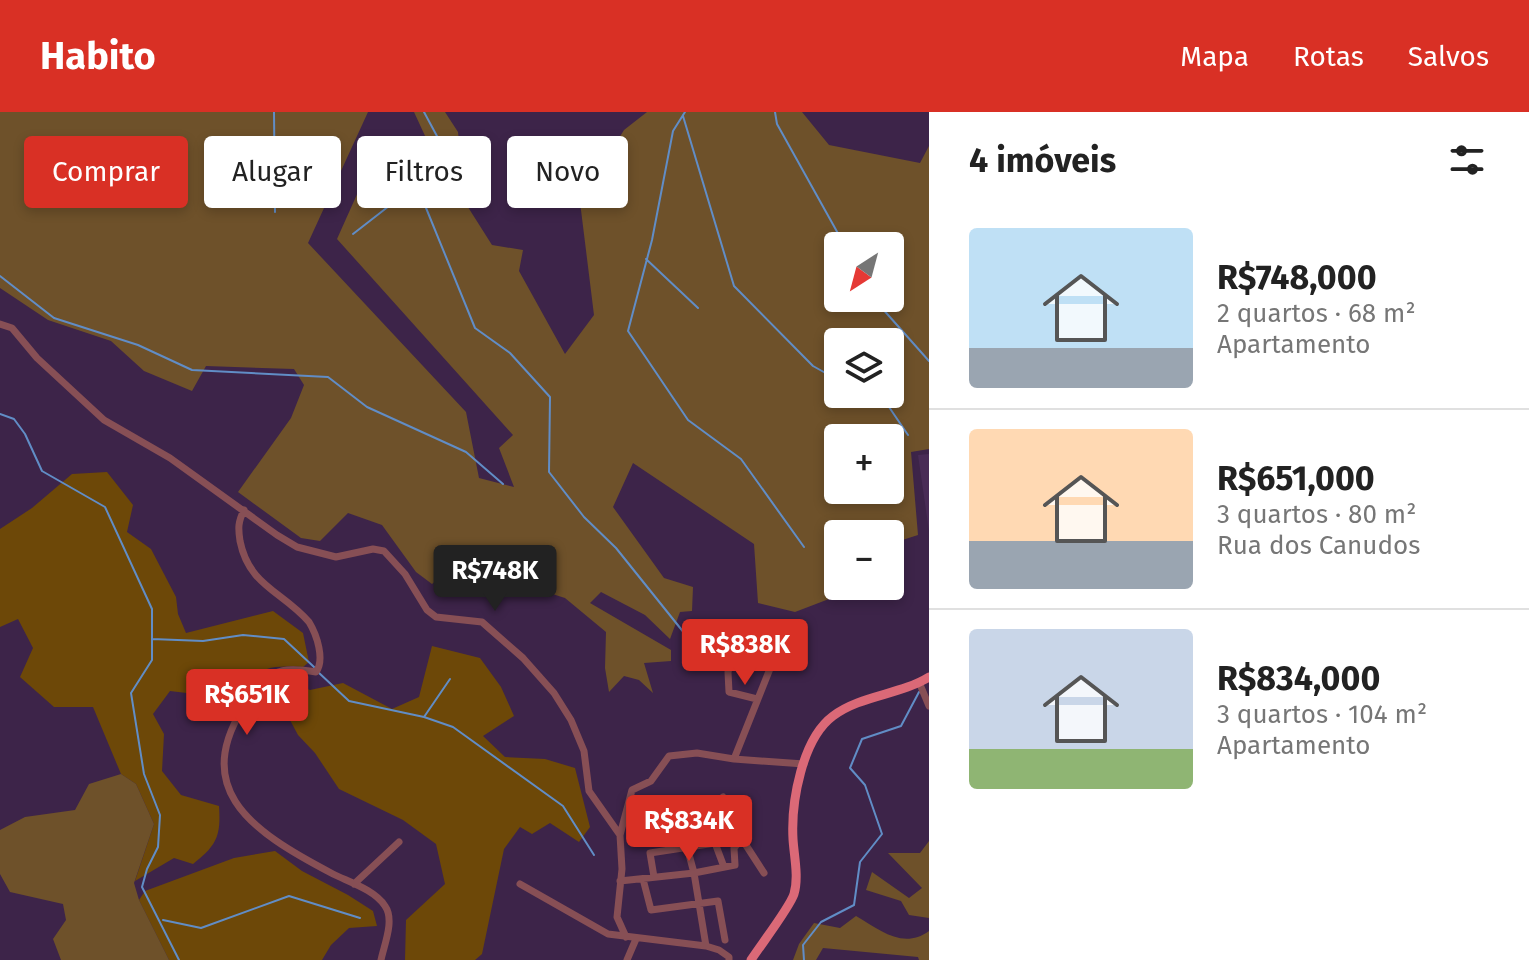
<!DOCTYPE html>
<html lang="pt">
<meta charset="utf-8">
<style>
body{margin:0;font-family:"Fira Sans",sans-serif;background:#f6f6f6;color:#222;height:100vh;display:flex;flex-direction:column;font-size:30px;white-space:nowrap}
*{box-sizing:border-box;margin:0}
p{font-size:26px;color:#767676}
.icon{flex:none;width:44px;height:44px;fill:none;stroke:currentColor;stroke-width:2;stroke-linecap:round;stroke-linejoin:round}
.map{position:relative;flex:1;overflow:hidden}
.side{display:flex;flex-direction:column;background:#fff;width:600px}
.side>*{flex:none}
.guide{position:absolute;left:24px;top:24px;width:760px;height:72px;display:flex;gap:16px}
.needle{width:52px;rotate:216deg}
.fabs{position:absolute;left:824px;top:120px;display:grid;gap:16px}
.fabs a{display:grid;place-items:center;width:80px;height:80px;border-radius:8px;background:#fff;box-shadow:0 4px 12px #0003;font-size:40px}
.price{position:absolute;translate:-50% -68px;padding:0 18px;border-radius:8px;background:#d93025;color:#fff;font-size:26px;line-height:52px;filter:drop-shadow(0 2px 4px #0008)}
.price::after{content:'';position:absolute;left:50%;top:48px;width:24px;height:18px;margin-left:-12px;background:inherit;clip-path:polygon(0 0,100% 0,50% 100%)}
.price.selected{background:#222;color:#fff}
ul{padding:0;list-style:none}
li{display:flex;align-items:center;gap:24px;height:200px;padding:0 40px}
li+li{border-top:2px solid #e0e0e0}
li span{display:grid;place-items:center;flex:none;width:224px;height:160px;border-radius:8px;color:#555}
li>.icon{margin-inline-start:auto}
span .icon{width:96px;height:96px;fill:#fffc;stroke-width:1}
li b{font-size:34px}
h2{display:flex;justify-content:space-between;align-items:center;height:96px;padding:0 40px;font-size:34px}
.pill{padding:0 28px;border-radius:8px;background:#fff;box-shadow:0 4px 12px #0003;font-size:28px;line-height:72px}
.pill.selected{background:#d93025;color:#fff}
header{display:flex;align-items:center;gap:48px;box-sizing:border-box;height:112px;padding:0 40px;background:#d93025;color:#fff}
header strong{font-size:38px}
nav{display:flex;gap:44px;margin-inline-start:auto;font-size:28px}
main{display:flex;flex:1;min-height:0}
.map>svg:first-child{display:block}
</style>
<header>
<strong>Habito</strong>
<nav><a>Mapa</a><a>Rotas</a><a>Salvos</a></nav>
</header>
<main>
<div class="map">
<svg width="929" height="848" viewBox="0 0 929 848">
<rect width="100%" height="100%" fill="#3d2449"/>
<path fill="#492c56" d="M929,342V419L918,343Z"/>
<path fill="#6d4808" d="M107,360L133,393L127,420L151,437L176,485L178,502L186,521L273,499L303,521L309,550L303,555C257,552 256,559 234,597L205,599L195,582L170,579L153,602L164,622L162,659L181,683L219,694C221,724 217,733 193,752L174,746L135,769L154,712L136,672L121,662L93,595H54L20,565L33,536L18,507L0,515V417L32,396L72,362Z
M432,534L480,546L501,575L514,604L483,624L505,645L545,647L575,656L590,715L579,730L550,711L532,722L520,715L504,737L482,842L475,848H405L406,808L445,772L436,732L403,708L339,677L315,641L298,623L276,582L290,570L310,578L343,571L392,597L419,585Z
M275,739L302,759L348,783L373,799L377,814L349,816L331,833L322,848H169L139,788L145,779L234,746Z"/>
<path fill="#6e512a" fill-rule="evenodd" d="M0,0H368L308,131L466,300L479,366L514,375L499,336L513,323L337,127L371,51L416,57L432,39L414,0H445L458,20L466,92L492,133L523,138L519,159L565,242L594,203L580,90L624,18L647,0H802L829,33L920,51L929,34V337L911,340L918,423L890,432V422H838V474L829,487L795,500L758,491L754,432L633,351L613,395L664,466L693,475L692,499L680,500L670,527L645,503L601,480L590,491L671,538V549L644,551L653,581L639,568L624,564L609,580L605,556L606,520L565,486L492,463L461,448L432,472L416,460L382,413L348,401L320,429L301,426L238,380L291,306L304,273L294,257L206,254L192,279L144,259L111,229L48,208L0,176ZM890,134V186H838V134ZM890,230V282H838V230ZM838,326H890V378H838Z
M121,662L136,672L154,712L134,771L139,788L169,848H61L53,827L66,808L63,792L10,780L0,762V718L25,705L75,698L89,672Z
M929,729V806L909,803L901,789L866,778L872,760L909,786L922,776L888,741H920Z
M856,804C880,818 903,838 929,819V848H919L918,845L823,836L816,848H793L799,832L814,811L840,816Z"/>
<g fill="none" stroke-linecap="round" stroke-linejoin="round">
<path stroke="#618dc6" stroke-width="2" d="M274,0L275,100
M424,0L438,26L440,43L424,91L475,216L510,241L550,285L549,360L584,405L616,436L701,542
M685,0L673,19L652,128L628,219L688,308L741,347L804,435
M775,0L777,12L845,134
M683,4L734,174L813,254L838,268
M353,122L434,59
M646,147L698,196
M0,164L54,206L138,233L192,258L328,265L367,295L466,340L503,372
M873,186L929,249
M864,282L889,295L908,323
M0,302L14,307L25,322L42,359L105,395L152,497V548L131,581L144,662L160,703L158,735L147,757L142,775L179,848
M152,527L203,529L243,523L284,527L314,555
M318,560L349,589L424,605L453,615L563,694L594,743
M424,605L450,567
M163,808L201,816L289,784L360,806
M804,848L803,833L821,810L854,793L860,750L882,722L865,673L850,656L862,627L901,614L919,580"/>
<path stroke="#874f55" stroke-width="7" d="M0,212L12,216L37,246L104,308L170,346L277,423L297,435L336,445L373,437L384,439L405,462L427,498L436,505L482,510L523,546L554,581L571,608L584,639L589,679L620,723L622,757L617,805L626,825
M244,398C238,410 238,416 240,429C249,474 282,479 309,510C317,523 325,548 316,560C291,556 272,555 256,577C182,674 249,718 333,762C349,770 375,778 385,794C395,808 384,833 381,848
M714,517L737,529L728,560L729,580L757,587
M919,570L929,594
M734,647L787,514
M723,685L742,727L764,761
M687,693L697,716L696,734
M620,723L632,678L651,669L669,644L697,641L734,647L804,652
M687,735L694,761L706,834
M654,765L650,741L715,731L724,755
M643,767L651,798L718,789L725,828
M620,769L694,761L735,753L734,736L742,727
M354,772L399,730
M520,772L608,822L706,834L719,838L729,845V848
M627,848L636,827"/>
<path stroke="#db6977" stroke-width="9" d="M751,848C760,834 790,795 794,782C799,765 794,744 793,727C791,690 802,627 833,604C861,583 900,583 929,565"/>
</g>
</svg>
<div class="fabs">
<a><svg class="needle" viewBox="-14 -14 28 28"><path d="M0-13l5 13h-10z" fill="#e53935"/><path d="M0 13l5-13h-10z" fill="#767676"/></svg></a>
<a><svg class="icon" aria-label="layers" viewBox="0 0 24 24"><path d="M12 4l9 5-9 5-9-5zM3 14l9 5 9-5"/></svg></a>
<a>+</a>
<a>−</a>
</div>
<b class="price selected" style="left:495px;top:501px">R$748K</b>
<b class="price" style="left:745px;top:575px">R$838K</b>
<b class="price" style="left:247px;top:625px">R$651K</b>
<b class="price" style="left:689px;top:751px">R$834K</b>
<div class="guide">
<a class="pill selected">Comprar</a>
<a class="pill">Alugar</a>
<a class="pill">Filtros</a>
<a class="pill">Novo</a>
</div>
</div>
<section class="side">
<h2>4 imóveis<svg class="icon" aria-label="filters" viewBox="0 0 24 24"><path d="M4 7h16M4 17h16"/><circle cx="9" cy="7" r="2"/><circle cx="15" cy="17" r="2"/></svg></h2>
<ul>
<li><span style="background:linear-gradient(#bfe0f5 75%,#9aa5b1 0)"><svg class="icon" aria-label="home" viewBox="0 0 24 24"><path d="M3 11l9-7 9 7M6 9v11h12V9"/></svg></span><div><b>R$748,000</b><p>2 quartos · 68 m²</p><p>Apartamento</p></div></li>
<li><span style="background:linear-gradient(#ffd9b3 70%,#9aa5b1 0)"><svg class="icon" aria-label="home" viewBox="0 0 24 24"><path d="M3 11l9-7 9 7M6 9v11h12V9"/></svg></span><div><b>R$651,000</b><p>3 quartos · 80 m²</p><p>Rua dos Canudos</p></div></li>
<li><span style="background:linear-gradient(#c9d6e8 75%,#8fb573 0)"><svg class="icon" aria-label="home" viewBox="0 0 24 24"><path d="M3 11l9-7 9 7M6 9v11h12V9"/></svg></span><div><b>R$834,000</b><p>3 quartos · 104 m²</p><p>Apartamento</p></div></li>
</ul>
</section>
</main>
